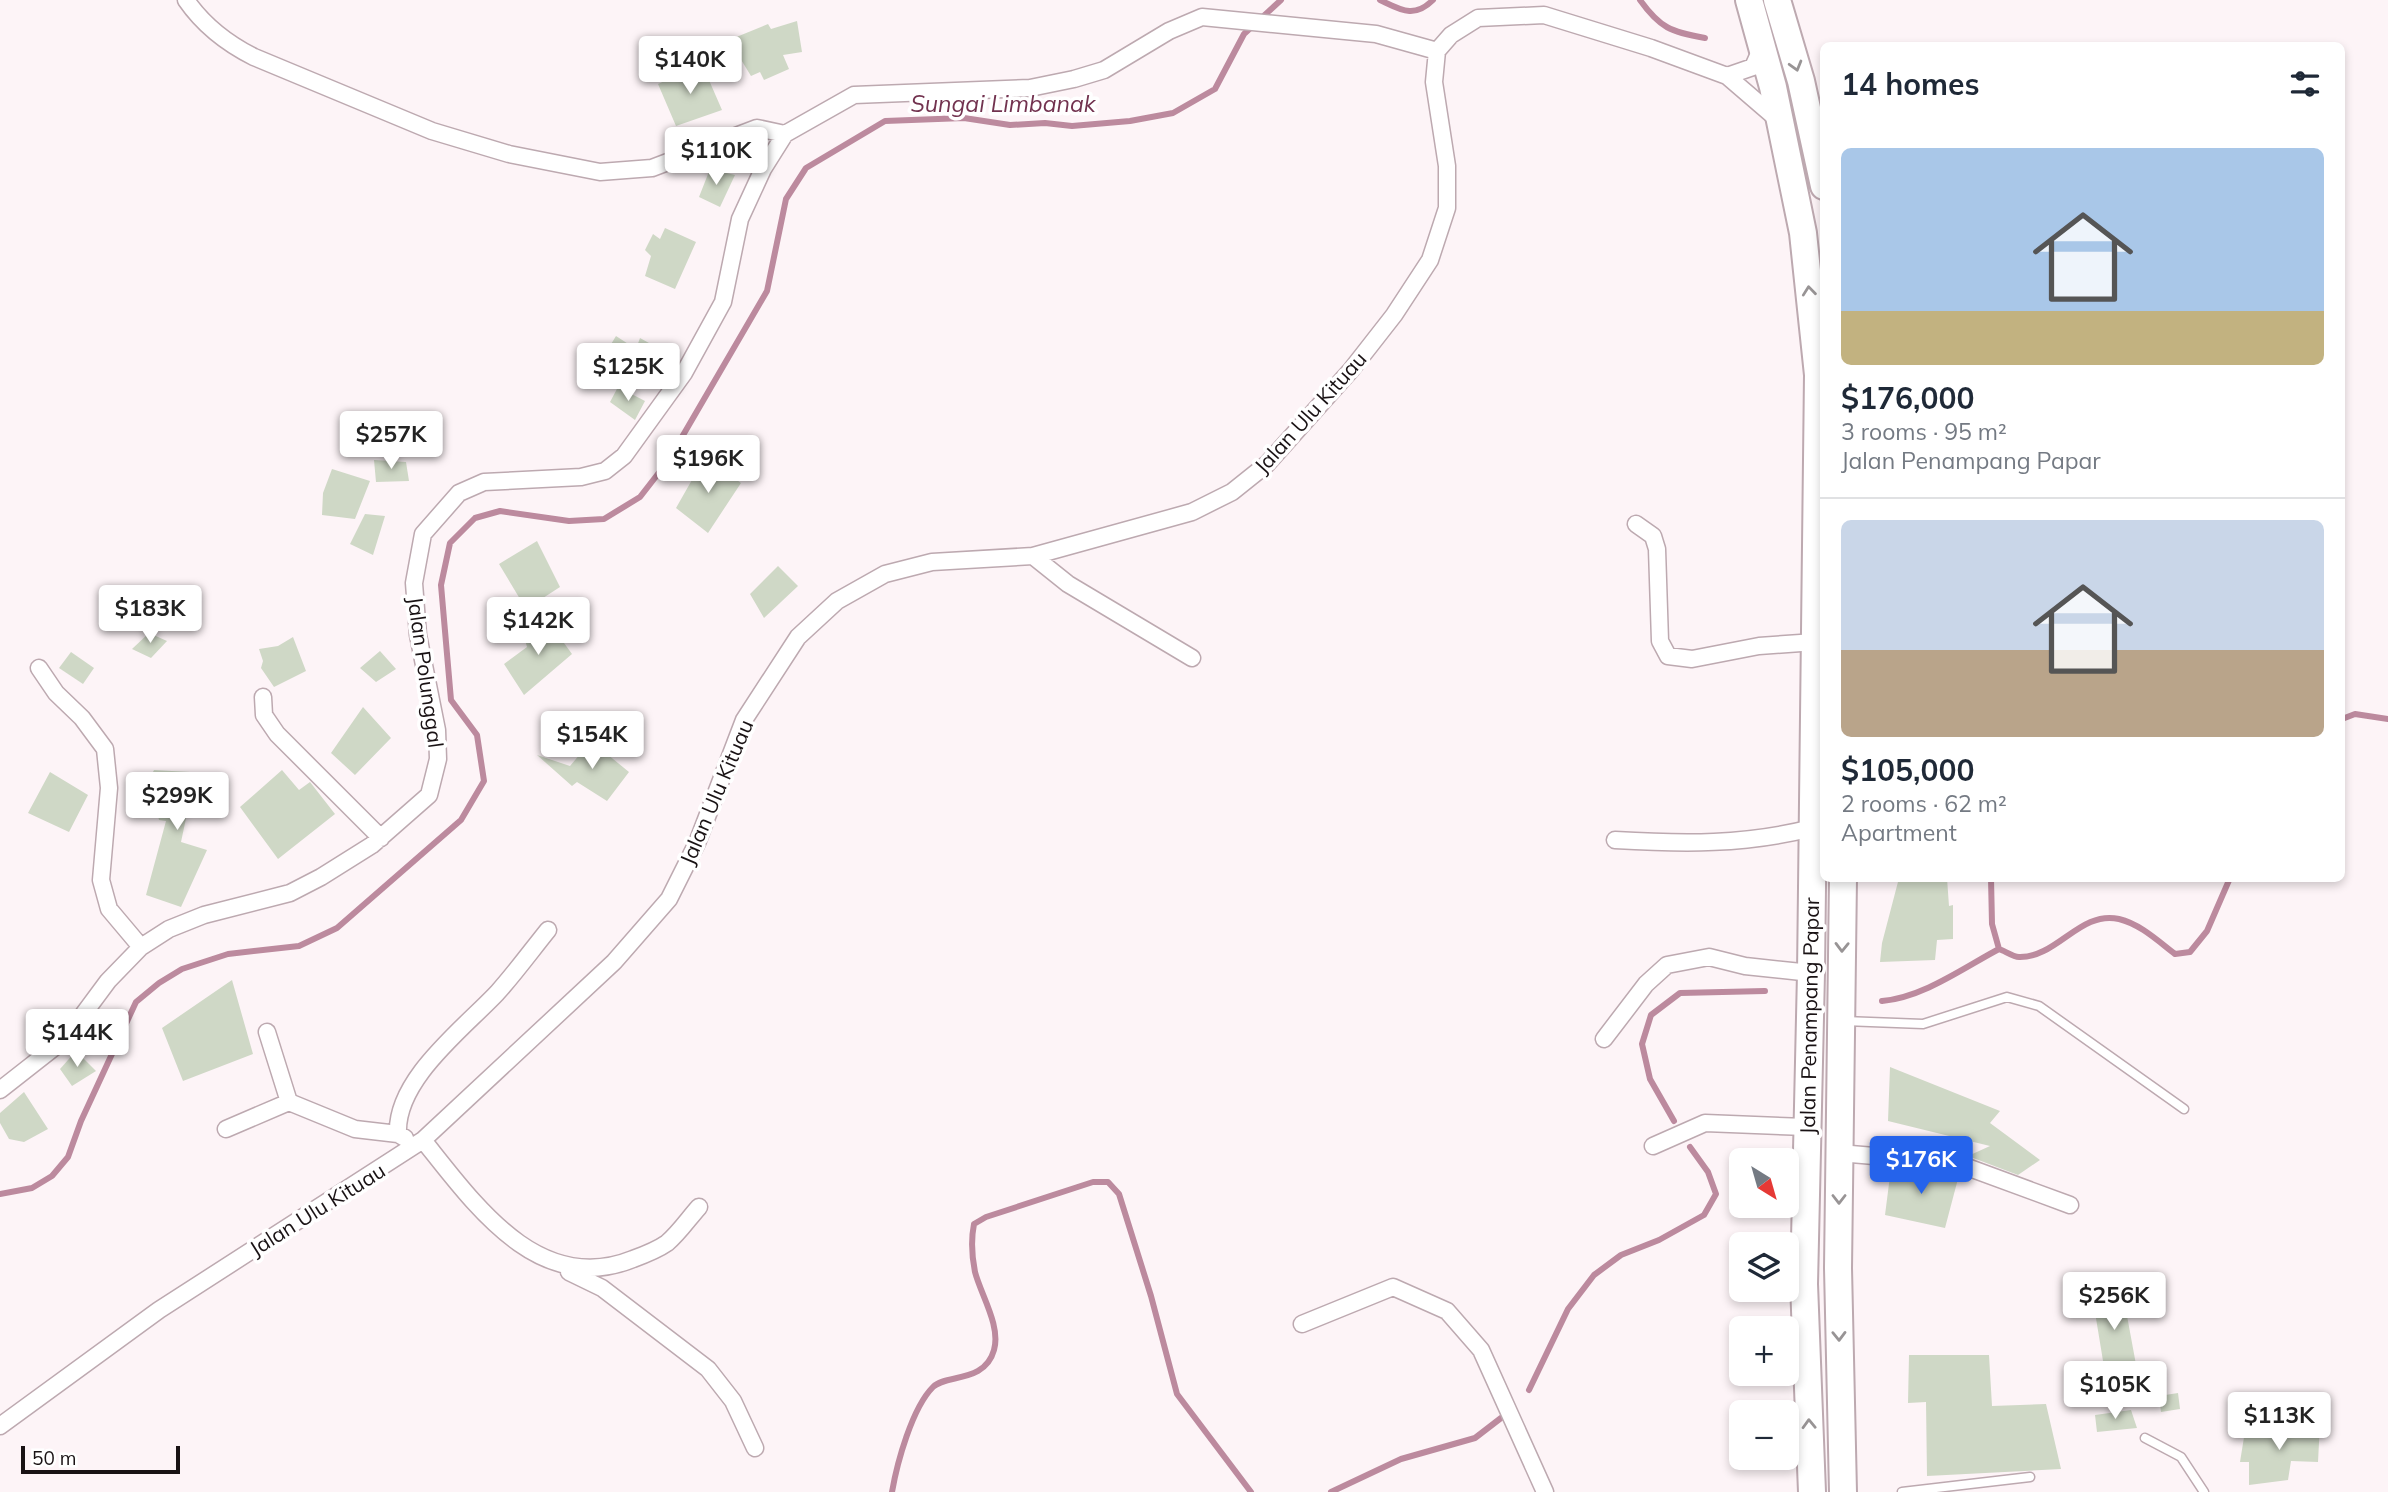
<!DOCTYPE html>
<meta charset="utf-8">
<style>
body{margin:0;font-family:Mulish,sans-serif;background:#f6f6f7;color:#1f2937;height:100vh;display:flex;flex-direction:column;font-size:26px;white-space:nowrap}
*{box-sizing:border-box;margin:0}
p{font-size:23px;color:#747a83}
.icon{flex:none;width:38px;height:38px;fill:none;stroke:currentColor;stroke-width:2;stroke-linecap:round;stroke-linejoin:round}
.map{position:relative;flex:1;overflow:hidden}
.drawer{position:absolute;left:1820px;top:42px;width:525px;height:840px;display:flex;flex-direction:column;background:#fff;border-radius:10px;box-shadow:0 4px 10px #0003}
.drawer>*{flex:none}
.needle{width:46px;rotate:143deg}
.controls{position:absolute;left:1729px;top:1148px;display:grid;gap:14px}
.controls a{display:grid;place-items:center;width:70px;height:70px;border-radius:10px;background:#fff;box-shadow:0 4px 10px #0003;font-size:35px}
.scale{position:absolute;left:21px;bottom:18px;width:159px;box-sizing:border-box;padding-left:7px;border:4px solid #191214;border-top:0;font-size:19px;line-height:24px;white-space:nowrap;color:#191214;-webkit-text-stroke:5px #fff;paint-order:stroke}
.price{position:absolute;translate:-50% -60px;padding:0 16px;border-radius:7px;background:#fff;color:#222;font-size:23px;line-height:46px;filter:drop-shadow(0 2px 4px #0008)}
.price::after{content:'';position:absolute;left:50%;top:42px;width:21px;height:16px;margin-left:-10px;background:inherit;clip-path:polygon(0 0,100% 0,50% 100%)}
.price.active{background:#2563eb;color:#fff}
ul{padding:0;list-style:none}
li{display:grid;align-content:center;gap:14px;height:371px;padding:0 21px}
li+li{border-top:2px solid #e0e1e3}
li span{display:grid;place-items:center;height:217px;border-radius:10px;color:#555}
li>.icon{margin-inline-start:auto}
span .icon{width:126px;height:126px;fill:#fffc;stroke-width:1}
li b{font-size:30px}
h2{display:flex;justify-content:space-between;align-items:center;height:84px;padding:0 21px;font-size:30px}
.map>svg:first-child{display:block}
</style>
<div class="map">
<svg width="2388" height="1492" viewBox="0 0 2388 1492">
<rect width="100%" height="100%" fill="#fdf4f7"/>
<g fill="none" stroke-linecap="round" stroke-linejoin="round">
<path stroke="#bc8a9e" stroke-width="6" d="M1380,0C1401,10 1414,19 1433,0
M1640,0C1660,28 1671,32 1705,38
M2342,719L2355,714L2388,719
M1991,878L1992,924L1999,949C2005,951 2013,957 2019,957C2057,958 2080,910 2119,919C2140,924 2158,941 2175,954L2190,952L2207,931L2230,878
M1882,1001C1924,997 1963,968 1999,949
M1674,1121L1650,1079L1642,1044L1651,1015L1680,993L1765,991
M0,1194L32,1188L52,1176L68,1157L81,1121L136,1002L159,983L182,969L228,954L299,946L337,928L461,820L484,781L477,735L451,700L441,585L450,543L475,518L500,511L569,521L604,519L640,497L668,461L767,291L786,199L806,168L885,121L964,118L1010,125L1045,123L1072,126L1130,121L1173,113L1215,89L1244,34L1281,0
M1529,1390L1568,1309L1594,1275L1621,1255L1659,1240L1704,1215L1716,1194L1708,1172L1690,1147
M892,1492C897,1463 912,1408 933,1387C946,1374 985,1383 994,1350C1001,1326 981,1295 975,1272C972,1257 971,1239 974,1224L986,1217L1093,1182H1108L1119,1194L1151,1296L1177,1394L1251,1492
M1331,1492L1401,1459L1475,1438L1501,1418"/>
</g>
<path fill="#cfd8c6" d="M797,21L802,52L783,55L789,69L764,80L760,72L751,76L729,40L768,24L771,29Z
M702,64L722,110L676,126L658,84Z
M710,169L735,175L720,207L699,197Z
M665,228L696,242L675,289L645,276L651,256L645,250L653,234L660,239Z
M616,336L636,349L640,338L658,348L631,394L604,378L606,370L599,364Z
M618,387L645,401L635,420L610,402Z
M705,457L741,483L708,533L676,508Z
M374,460L406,462L409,481L376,482Z
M332,469L370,481L355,519L322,515L323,493Z
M365,514L385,516L373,555L350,544Z
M537,541L560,587L526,609L499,564Z
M778,566L798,586L764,618L750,594Z
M548,621L572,654L524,695L504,664L527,647L524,636Z
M149,633L167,641L151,658L132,649Z
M293,637L306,671L274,687L261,668L263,661L259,649L278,646Z
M380,651L396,669L376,682L360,668Z
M71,652L94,668L83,684L59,668Z
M363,707L391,738L355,775L331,753Z
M591,741L629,772L607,801L577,782L572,786L537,755L570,766Z
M154,770L208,773L214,805L188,809L181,842L207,850L181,907L146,895L166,821L159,820L155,802L145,788Z
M282,770L299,790L310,782L335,814L278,859L240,807Z
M50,772L88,795L69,832L28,813Z
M1899,878H1947L1949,906L1953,905V939L1937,940L1935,960L1880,962L1882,943Z
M232,980L253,1054L183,1081L162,1028Z
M76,1051L96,1071L72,1086L60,1069Z
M1890,1067L2000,1111L1990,1123L2040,1160L2018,1175L1968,1156L1990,1146L1888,1121Z
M24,1092L48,1129L24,1142L9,1139L0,1123V1113Z
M1891,1168L1959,1175L1945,1228L1885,1215Z
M2091,1288L2123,1294L2137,1370L2105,1373Z
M1909,1355H1989L1992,1406L2046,1404L2061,1469L1927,1476L1926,1402L1908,1403Z
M2178,1393L2180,1409L2161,1412L2159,1396Z
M2131,1410L2137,1428L2097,1432L2095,1415Z
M2296,1419L2320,1423L2318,1462L2291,1461L2288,1480L2249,1485V1462H2240L2245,1431L2296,1436Z"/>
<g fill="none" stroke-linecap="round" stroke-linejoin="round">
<g stroke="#bda9b0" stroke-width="11">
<path id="lane" d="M1844,1021L1923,1024L2007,997L2039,1006L2184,1109
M2145,1438L2181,1457L2204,1492
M1902,1492L2030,1477"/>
</g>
<g stroke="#bda9b0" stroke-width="19">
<path id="street" d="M186,0C204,26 226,43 254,57L432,131L509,154L600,172L652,168L757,128L785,134
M1727,76L1753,67L1762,47
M1636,524L1653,536L1657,549L1660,641L1668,656L1692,659L1759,646L1815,642
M1033,556L1068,584L1192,658
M39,668L56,693L82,718L105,749L109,788L101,880L109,909L141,947
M263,697L264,715L277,734L381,838
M1615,840C1684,844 1744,845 1812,828
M267,1032L289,1102L355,1129L398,1134L405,1138
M1604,1039L1646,984L1667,965L1709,957L1745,966L1811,973
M0,1090L65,1039L108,981L141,947L169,929L204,915L290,893L321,877L372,845L429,795L438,759L437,730L418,635L414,583L423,534L459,493L484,482L581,477L605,471L624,456L684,373L723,302L740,219L763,169L785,134L854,95L1030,88L1074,79L1104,70L1169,31L1202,17L1376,34L1437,51
M226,1129L289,1102
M398,1134C395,1080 463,1029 497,993C515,973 531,951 548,930
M423,1140C475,1205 539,1297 633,1259C644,1255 657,1250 667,1243C679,1233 689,1218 699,1207
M1653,1146L1705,1123L1806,1127
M1839,1153L1956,1163L2070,1205
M569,1272L602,1288L708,1369L733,1401L755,1448
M1302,1324L1393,1287L1447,1311L1481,1350L1545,1492
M0,1426L159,1310L423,1140L614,962L669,899L697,843L744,720L798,637L837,601L885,574L932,562L1033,556L1192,512L1232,492L1267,464L1351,370L1394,315L1430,260L1447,208V166L1434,82L1437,51L1451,35L1478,18L1544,15L1651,48L1727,76L1777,119"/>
</g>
<g stroke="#bda9b0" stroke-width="30">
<path id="primary" d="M1749,0L1773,87L1803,233L1818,375L1811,973L1804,1284L1812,1492
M1777,0L1801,81L1824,186
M1843,878L1838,1268L1843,1492"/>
</g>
<use href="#lane" stroke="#fff" stroke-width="8"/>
<use href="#street" stroke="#fff" stroke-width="16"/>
<use href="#primary" stroke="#fff" stroke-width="26"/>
</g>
<defs><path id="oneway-chevron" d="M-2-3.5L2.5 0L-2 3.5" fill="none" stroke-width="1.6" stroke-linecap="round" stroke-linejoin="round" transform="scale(1.75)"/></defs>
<g stroke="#989495">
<use href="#oneway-chevron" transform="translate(1796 66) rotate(74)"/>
<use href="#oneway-chevron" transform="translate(1809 291) rotate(-96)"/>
<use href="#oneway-chevron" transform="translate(1842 947) rotate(91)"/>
<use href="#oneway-chevron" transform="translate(1839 1199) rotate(90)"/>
<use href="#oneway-chevron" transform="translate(1839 1336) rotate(89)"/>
<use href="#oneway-chevron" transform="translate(1809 1424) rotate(-92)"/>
</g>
<g text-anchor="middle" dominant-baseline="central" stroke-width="7" stroke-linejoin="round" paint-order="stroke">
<g font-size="21" fill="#191214" stroke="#fff">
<text transform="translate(1310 412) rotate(-48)">Jalan Ulu Kituau</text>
<text transform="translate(426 672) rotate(82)">Jalan Polunggal</text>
<text transform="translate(716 792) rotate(-67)">Jalan Ulu Kituau</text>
<text transform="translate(1809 1016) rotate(-89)">Jalan Penampang Papar</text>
<text transform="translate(317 1209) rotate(-32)">Jalan Ulu Kituau</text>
</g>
<g font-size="23" font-style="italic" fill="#72324f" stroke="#fff">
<text x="1003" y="103">Sungai Limbanak</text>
</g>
</g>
</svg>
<div class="controls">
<a><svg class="needle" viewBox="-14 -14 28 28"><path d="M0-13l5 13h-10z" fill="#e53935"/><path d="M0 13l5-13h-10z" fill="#747a83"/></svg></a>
<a><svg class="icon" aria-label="layers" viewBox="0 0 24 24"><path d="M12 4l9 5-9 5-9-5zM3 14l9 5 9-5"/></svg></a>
<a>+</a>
<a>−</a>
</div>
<div class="scale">50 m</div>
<b class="price" style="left:690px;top:96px">$140K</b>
<b class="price" style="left:716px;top:187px">$110K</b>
<b class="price" style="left:628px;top:403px">$125K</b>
<b class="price" style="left:391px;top:471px">$257K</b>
<b class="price" style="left:708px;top:495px">$196K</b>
<b class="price" style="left:150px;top:645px">$183K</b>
<b class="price" style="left:538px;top:657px">$142K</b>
<b class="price" style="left:592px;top:771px">$154K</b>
<b class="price" style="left:177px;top:832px">$299K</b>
<b class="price" style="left:77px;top:1069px">$144K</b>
<b class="price active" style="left:1921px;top:1196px">$176K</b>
<b class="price" style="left:2114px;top:1332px">$256K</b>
<b class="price" style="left:2115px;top:1421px">$105K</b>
<b class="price" style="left:2279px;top:1452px">$113K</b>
<section class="drawer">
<h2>14 homes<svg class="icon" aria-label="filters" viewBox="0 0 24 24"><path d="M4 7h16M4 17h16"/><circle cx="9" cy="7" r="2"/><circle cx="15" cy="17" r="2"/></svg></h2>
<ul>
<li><span style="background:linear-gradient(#a9c7e8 75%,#c2b280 0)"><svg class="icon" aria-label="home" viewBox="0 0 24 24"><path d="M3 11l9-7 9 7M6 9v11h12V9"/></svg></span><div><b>$176,000</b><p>3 rooms · 95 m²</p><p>Jalan Penampang Papar</p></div></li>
<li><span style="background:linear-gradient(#c9d6e8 60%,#b9a48a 0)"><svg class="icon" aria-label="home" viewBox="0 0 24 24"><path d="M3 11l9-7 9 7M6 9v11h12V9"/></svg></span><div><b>$105,000</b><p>2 rooms · 62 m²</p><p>Apartment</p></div></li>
</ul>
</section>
</div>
